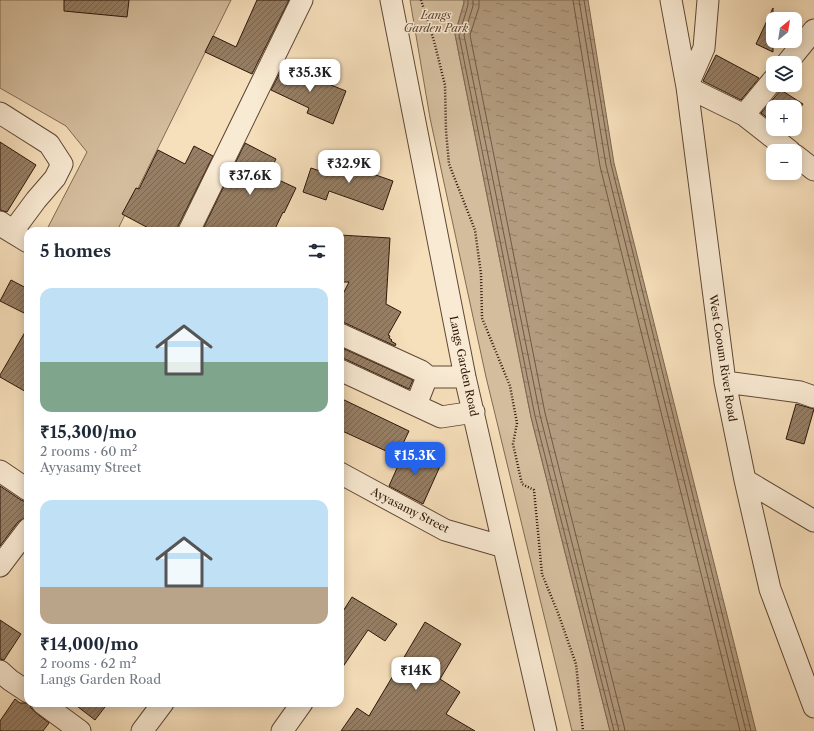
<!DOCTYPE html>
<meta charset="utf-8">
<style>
body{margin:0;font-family:"Libre Caslon Text",serif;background:#f6f6f7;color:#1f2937;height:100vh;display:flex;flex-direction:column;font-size:15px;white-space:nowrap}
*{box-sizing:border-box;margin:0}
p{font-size:13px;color:#747a83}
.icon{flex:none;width:22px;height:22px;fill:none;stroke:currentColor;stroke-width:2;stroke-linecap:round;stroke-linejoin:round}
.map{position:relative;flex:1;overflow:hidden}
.drawer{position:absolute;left:24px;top:227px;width:320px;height:480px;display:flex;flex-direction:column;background:#fff;border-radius:12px;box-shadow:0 2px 10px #0003}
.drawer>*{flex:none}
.needle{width:26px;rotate:30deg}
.controls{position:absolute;left:766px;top:12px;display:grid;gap:8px}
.controls a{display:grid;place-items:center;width:36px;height:36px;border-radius:8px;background:#fff;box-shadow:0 2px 10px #0003;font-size:20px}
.price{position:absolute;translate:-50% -34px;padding:0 9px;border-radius:8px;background:#fff;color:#222;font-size:13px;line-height:26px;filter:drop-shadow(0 1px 2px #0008)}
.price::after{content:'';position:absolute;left:50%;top:24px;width:12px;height:9px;margin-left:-6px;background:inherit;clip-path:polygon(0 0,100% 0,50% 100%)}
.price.active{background:#2563eb;color:#fff}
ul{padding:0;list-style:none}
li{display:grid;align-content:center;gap:8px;height:212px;padding:0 16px}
li span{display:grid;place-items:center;height:124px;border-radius:12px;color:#555}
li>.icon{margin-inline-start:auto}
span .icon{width:72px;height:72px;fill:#fffc;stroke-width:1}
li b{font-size:17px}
h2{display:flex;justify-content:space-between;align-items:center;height:48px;padding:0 16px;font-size:17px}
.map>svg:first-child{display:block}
</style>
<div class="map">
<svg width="814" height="731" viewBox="0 0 814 731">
<defs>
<pattern id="water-ripples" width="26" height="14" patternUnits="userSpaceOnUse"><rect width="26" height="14" fill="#b29b7e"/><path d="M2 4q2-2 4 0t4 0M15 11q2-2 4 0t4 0" fill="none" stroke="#917d65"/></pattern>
<pattern id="building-hatch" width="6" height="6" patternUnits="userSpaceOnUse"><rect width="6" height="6" fill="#967f66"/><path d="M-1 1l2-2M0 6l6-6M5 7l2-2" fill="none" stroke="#7b6752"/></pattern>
</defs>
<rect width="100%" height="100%" fill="#f6dfbb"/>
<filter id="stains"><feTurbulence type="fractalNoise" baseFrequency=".005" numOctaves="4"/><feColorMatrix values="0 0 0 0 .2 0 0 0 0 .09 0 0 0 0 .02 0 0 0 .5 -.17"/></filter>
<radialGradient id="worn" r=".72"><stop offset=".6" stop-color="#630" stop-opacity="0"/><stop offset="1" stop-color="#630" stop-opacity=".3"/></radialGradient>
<path fill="#d4bd9d" stroke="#806a53" d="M0,0H231L117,231H46L87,152L66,126L0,88Z
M410,0H464V3L455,34L531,417L610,731H572L486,377L430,118Z"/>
<path fill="url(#water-ripples)" stroke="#7d664f" d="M464,0H588L614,163L756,731H610L531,417L455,34L464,3Z"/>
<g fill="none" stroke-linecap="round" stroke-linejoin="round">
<path stroke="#705844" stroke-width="1" d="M468,0V5L459,35L535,416L614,731
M473,0V6L464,35L540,415L619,731
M479,0V7L470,35L545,413L624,726L625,731
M573,0L600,166L740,731
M579,0L606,165L746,731
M584,0L611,164L751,731"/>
</g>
<path fill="url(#building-hatch)" stroke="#2d1609" d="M64,0H129L127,17L64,11Z
M257,0H289L252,74L205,52L213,36L236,47Z
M773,8V52L756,44Z
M716,55L759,78L741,100L703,81Z
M285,63L317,78L316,79L346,91L333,124L307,113L309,108L271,90Z
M781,90L803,104L795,116V107H773V122L761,113Z
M0,142L36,165L7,212L0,210Z
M245,143L276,159L268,175L296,188L284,213L283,212L274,231H202Z
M194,146L213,156L178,226L177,231H154L122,214L136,188L139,189L158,150L185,164Z
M327,158L393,181L383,210L329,191L326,200L303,192L311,168L323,172Z
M340,235L390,238L386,304L401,312L388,335L390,336L389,338L392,340L391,341L396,344L395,346L345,323L340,322V300L349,282H340Z
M11,280L28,289V315L0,301Z
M28,327V393L0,377V375Z
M340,347L413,380L409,389L345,359L340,358Z
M340,398L409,431L397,456L340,430Z
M796,404L814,409L804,444L786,439Z
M406,448L441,464L423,504L389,486Z
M0,486L21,500L28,503V513L25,518L18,522L0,546Z
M352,597L397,624L385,641L368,630L340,671V616Z
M0,620L21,634L4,660L0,659Z
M425,622L461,644L440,679L460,692L446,714L475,731H341L357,708L369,716Z
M15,699L20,703H30L31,708L35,712L49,723L43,731H0V721Z
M73,703H108L95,720Z"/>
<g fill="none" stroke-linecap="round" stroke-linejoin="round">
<g stroke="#5f4836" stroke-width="23">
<path id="minor" d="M391,0L465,377L546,731
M671,0L687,87L725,382L745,480L770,589L814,707
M708,0L704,48L687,87L744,115L790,151
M787,63L814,30
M0,113L49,144L62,164L55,178L36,200L13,231L0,222
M744,115L773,80
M795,155L814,170
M0,225L28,242
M189,231L302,0
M340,334L421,371L426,375L427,377L416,405
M340,370L441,417L474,412
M427,377H465
M725,382L800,392L814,397
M0,471L28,490
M340,473L445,530L504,547
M745,480L814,521
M0,566L28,529
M0,671L10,680L28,692
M42,703L80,731
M142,731L163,703
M282,731L302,703"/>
</g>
<path stroke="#2d1609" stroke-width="2.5" stroke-dasharray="1 2" stroke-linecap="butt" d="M421,0L434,41L445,85L446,131L449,164L475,230L481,274L482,318L510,386L517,423L513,444L522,484L534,490L542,574L558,613L576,664L583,731"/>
<use href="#minor" stroke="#f9ead3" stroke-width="21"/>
</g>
<g text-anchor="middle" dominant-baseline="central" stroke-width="3" stroke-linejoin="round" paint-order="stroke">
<g font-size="11" font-style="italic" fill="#5f4835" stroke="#f9ead3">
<text x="436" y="15">Langs<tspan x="436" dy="13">Garden Park</tspan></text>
</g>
<g font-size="11" fill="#2d1609" stroke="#f9ead3">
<text transform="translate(723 358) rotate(81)">West Cooum River Road</text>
<text transform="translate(464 366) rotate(78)">Langs Garden Road</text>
<text transform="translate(410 510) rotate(27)">Ayyasamy Street</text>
</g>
</g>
<rect width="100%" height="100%" filter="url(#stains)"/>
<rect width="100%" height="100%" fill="url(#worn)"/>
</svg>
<div class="controls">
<a><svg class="needle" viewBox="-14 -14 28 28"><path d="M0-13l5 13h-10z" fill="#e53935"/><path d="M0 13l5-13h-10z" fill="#747a83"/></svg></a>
<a><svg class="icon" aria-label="layers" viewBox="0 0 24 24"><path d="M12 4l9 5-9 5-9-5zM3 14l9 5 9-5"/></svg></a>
<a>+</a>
<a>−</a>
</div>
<b class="price" style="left:310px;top:93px">₹35.3K</b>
<b class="price" style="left:349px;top:184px">₹32.9K</b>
<b class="price" style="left:250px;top:196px">₹37.6K</b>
<b class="price active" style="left:415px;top:476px">₹15.3K</b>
<b class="price" style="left:416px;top:691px">₹14K</b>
<section class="drawer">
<h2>5 homes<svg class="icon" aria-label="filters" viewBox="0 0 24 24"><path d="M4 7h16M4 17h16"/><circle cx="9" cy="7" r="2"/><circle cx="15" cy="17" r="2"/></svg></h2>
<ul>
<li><span style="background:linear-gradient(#bfe0f5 60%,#7fa58c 0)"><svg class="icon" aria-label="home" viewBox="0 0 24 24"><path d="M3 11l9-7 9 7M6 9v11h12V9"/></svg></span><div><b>₹15,300/mo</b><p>2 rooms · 60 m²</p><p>Ayyasamy Street</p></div></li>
<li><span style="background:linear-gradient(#bfe0f5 70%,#b9a48a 0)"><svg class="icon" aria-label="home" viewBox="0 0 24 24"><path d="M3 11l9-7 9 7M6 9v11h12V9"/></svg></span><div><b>₹14,000/mo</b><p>2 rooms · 62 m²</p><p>Langs Garden Road</p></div></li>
</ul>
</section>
</div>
